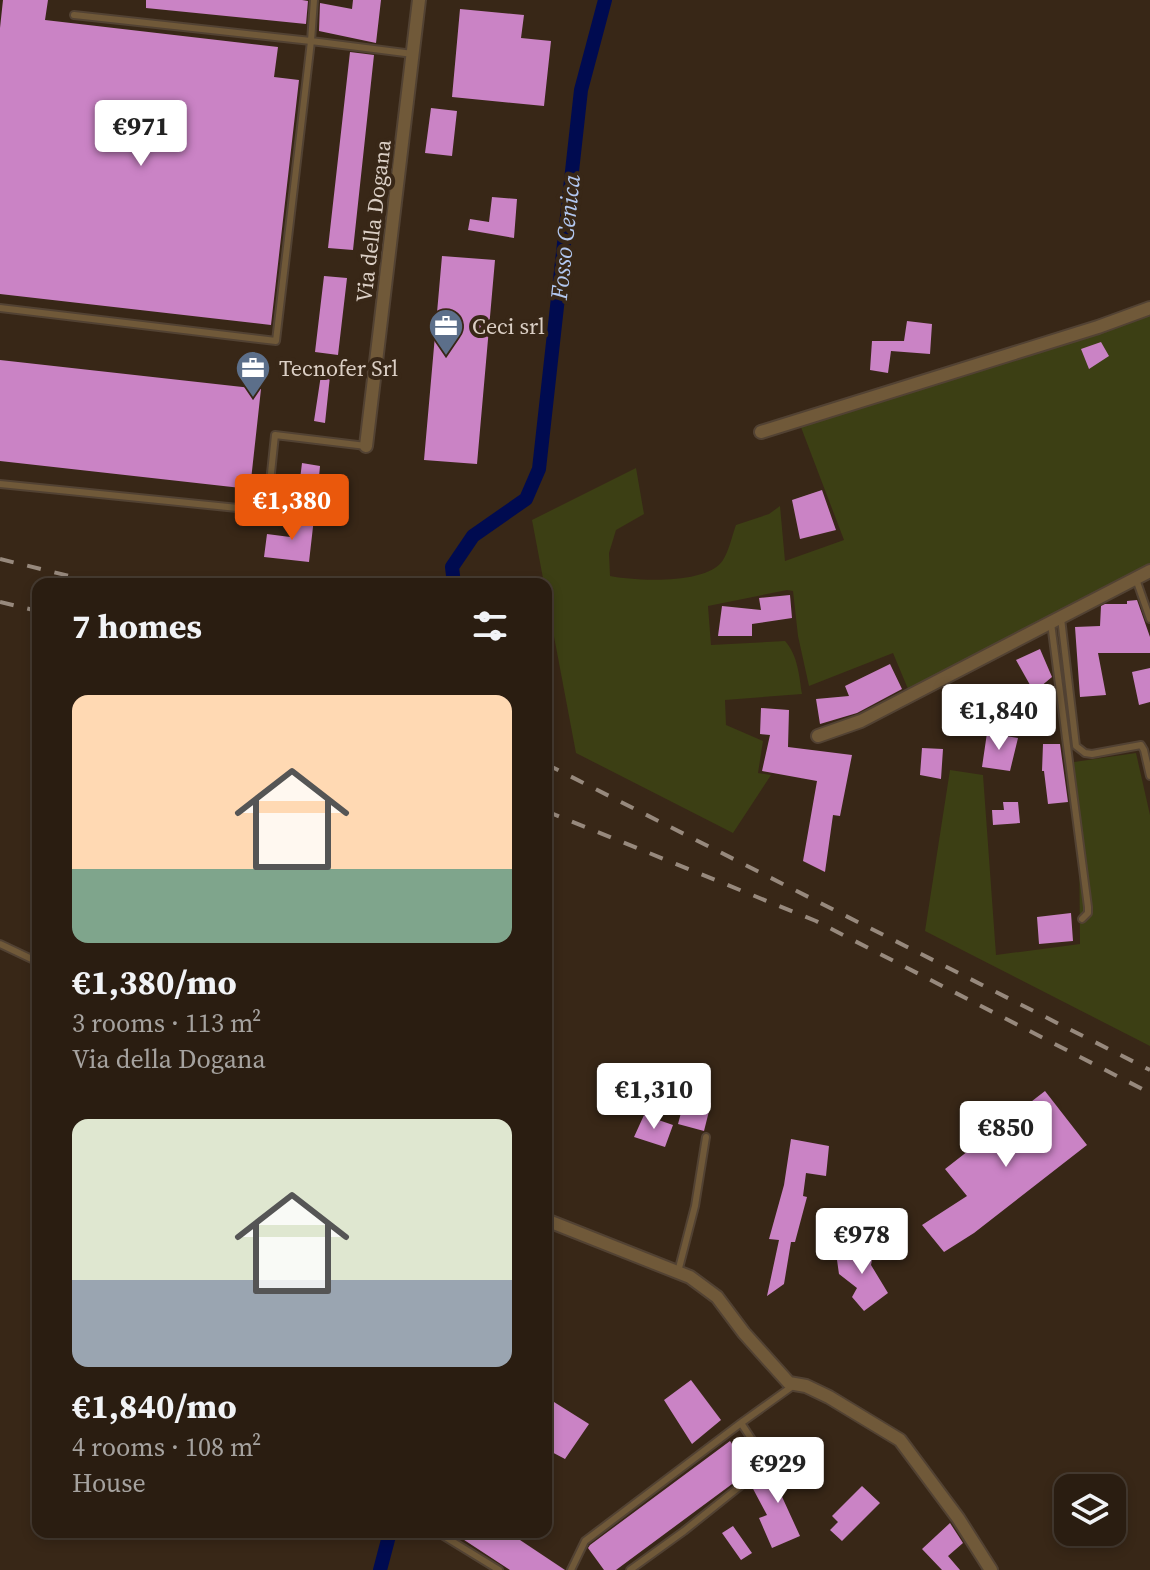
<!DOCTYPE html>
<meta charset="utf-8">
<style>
body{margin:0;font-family:"Source Serif 4",serif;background:#32261a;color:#f1f3f6;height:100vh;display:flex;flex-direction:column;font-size:30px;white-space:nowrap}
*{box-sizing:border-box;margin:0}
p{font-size:26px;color:#a5a29f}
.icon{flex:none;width:44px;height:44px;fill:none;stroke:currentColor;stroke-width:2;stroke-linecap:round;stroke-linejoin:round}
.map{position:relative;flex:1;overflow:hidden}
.side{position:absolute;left:32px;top:578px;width:520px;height:960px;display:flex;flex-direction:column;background:#2a1d11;border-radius:16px;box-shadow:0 4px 12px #0003,0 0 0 2px #463b31}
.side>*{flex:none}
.fabs{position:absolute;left:1054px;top:1474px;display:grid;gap:16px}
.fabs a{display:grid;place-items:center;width:72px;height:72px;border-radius:16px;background:#2a1d11;box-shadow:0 4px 12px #0003,0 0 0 2px #463b31;font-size:40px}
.price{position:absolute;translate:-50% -68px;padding:0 18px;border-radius:8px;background:#fff;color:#222;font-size:26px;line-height:52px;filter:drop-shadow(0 2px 4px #0008)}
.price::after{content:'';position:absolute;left:50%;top:48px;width:24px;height:18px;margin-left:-12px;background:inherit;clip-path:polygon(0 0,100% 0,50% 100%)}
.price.on{background:#ea580c;color:#fff}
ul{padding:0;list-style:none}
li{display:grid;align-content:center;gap:16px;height:424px;padding:0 40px}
li span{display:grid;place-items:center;height:248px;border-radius:16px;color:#555}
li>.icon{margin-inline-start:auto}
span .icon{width:144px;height:144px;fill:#fffc;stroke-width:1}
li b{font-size:34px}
h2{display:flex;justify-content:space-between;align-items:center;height:96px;padding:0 40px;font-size:34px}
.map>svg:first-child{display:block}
</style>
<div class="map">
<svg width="1150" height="1570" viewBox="0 0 1150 1570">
<rect width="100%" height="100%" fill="#382717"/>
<path fill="#3c3f14" d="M1150,313V563L908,689L893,653L809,686L798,636L793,591L787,590L708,606L711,645L785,641C798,656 799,675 802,694L725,700L726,725L763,741L758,773L771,775L733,833L576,753L532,520L636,468L644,514L616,530L609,553L610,576C635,581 708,585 723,560C729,551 732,536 736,525L769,514L780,506L785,561L844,540L799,422Z
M1136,753L1150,815V1046L925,931L950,770L983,775L996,955L1080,944L1079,828L1074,762Z"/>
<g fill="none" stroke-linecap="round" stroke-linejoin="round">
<path stroke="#000b50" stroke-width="14" d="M454,584L452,567L473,536L526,499L539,469L581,90L605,0
M380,1570L390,1532"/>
</g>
<path fill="#ca83c5" d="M3,0H48L45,20L278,47L274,77L299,80L271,325L0,294V28Z
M146,0H302L308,1L306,24L146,8Z
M353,0H381L376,43L319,31L320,3L352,9Z
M460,9L524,15L521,38L551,41L544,106L452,97Z
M350,52L374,55L353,250L328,248Z
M431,108L457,111L452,156L425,153Z
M492,197L517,199L514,238L468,230L470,219L489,222Z
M442,256L495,260L477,464L424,460Z
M324,276L347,278L338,355L315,352Z
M907,321L932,324L930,354L891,351L888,373L870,370L872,341H904Z
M1101,342L1109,356L1089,369L1081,349Z
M0,360L261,389L250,489L0,461Z
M321,375L330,376L325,423L314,421Z
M302,463L320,466L317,498L298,496Z
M822,490L836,530L800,539L792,500Z
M292,517L314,518L309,562L264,557L267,534L290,537Z
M790,595L792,618L752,624V636H718L722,606L761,610L759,598Z
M1137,600L1150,637V653H1098L1106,695L1080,697L1075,627L1100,626L1101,606L1105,604H1127V601Z
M1040,649L1052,677L1034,692L1016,660Z
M890,664L902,689L857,713L820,724L816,699L849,696L845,686Z
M1150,668V702L1139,705L1132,672Z
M761,708L789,710L788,747L852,755L840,816L833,815L825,872L803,861L817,781L762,771L770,735L760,734Z
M987,733L1018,738L1010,771L982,767Z
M1043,744H1060L1068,802L1048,804L1044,771H1042Z
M922,748L943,749L941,779L920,775Z
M1003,802H1018L1020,823L993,825L992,810H1004Z
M1071,913L1073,941L1039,944L1037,917Z
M1045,1091L1087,1145L974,1233L944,1252L922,1225L967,1196L945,1169Z
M686,1094L711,1103L704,1131L678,1124Z
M644,1115L673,1125L665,1147L634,1137Z
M791,1139L829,1146L826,1176L806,1173L803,1196L807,1197L795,1242H791L784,1284L767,1296L779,1240L769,1239L784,1185Z
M858,1244L874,1250L871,1265L888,1293L864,1311L852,1297L857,1288L839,1274L837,1260Z
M691,1380L721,1420L692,1444L664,1400Z
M554,1402L589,1424L565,1459L546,1449V1412Z
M730,1441L751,1470L616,1570H604L588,1548L590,1545Z
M800,1460L807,1473L778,1488L800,1536L772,1548L759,1518L767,1515L751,1485Z
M862,1486L880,1503L842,1541L830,1530L838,1522L832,1516Z
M950,1523L963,1543L948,1556L960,1570H942L922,1549Z
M733,1526L752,1553L741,1560L722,1533Z
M452,1532H508L565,1570H510Z"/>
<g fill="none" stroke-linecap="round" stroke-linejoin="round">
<g stroke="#524233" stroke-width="10">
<path id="lane" d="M74,15L311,41L314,0
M0,308L276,341L311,41L413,54
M0,484L267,511L275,435L366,446
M1136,579L1150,619
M1061,618L1076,746L1085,753L1092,754L1141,745L1144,750L1150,776
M1051,623L1088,907V913L1082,919
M0,944L38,962
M678,1272L695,1206L706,1137
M442,1535L499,1570
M571,1570L585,1541L741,1423
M630,1570L684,1531L768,1464L741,1423L794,1385"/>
</g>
<g stroke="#524233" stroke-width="16">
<path id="street" d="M761,432L1098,327L1150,308
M366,446L419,0
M818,736L861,721L1150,571
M546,1220L690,1277L717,1297L744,1333L789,1383L806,1386L829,1397L900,1440L958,1518L991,1570"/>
</g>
<use href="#lane" stroke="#705939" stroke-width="6"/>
<use href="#street" stroke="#705939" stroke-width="12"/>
<path stroke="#97897d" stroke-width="4" stroke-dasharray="14 14" stroke-linecap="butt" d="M0,559L102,584
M0,602L38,611
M546,764L1150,1070
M546,811L816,921L1150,1093"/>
</g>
<defs>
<g id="office-pin" transform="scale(1.8)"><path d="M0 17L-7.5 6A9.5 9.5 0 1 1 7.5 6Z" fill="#5c6f8a" stroke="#382717"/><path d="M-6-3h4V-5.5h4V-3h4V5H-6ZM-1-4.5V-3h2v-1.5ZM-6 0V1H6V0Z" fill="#fff"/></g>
</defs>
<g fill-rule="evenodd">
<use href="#office-pin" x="446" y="326"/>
<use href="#office-pin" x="253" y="368"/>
</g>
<g text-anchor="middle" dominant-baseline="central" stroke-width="8" stroke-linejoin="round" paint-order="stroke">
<g font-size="22" fill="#dbcfc5" stroke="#382717">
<text transform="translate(373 221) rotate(-83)">Via della Dogana</text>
</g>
<g font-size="22" fill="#dbcfc5" stroke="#382717" text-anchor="start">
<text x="472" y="326">Ceci srl</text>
<text x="279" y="368">Tecnofer Srl</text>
</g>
<g font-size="24" font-style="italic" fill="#b2c7ef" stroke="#382717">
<text transform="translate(565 237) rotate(-84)">Fosso Cenica</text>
</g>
</g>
</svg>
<div class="fabs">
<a><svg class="icon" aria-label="layers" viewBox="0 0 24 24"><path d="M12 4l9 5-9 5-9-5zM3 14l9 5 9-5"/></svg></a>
</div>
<b class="price" style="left:141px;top:168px">€971</b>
<b class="price on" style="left:292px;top:542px">€1,380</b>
<b class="price" style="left:999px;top:752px">€1,840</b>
<b class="price" style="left:654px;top:1131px">€1,310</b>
<b class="price" style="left:1006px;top:1169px">€850</b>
<b class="price" style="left:862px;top:1276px">€978</b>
<b class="price" style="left:778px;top:1505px">€929</b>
<section class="side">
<h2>7 homes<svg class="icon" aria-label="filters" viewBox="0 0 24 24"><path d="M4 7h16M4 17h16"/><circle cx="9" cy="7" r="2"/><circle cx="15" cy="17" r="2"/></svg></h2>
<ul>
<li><span style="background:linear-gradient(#ffd9b3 70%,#7fa58c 0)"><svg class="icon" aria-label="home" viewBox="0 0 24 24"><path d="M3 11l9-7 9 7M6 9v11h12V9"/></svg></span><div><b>€1,380/mo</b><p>3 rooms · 113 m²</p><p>Via della Dogana</p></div></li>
<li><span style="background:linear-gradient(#dfe7d0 65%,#9aa5b1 0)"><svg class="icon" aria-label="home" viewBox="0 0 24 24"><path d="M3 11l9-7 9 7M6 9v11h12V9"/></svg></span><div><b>€1,840/mo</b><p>4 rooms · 108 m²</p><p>House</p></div></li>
</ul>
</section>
</div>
